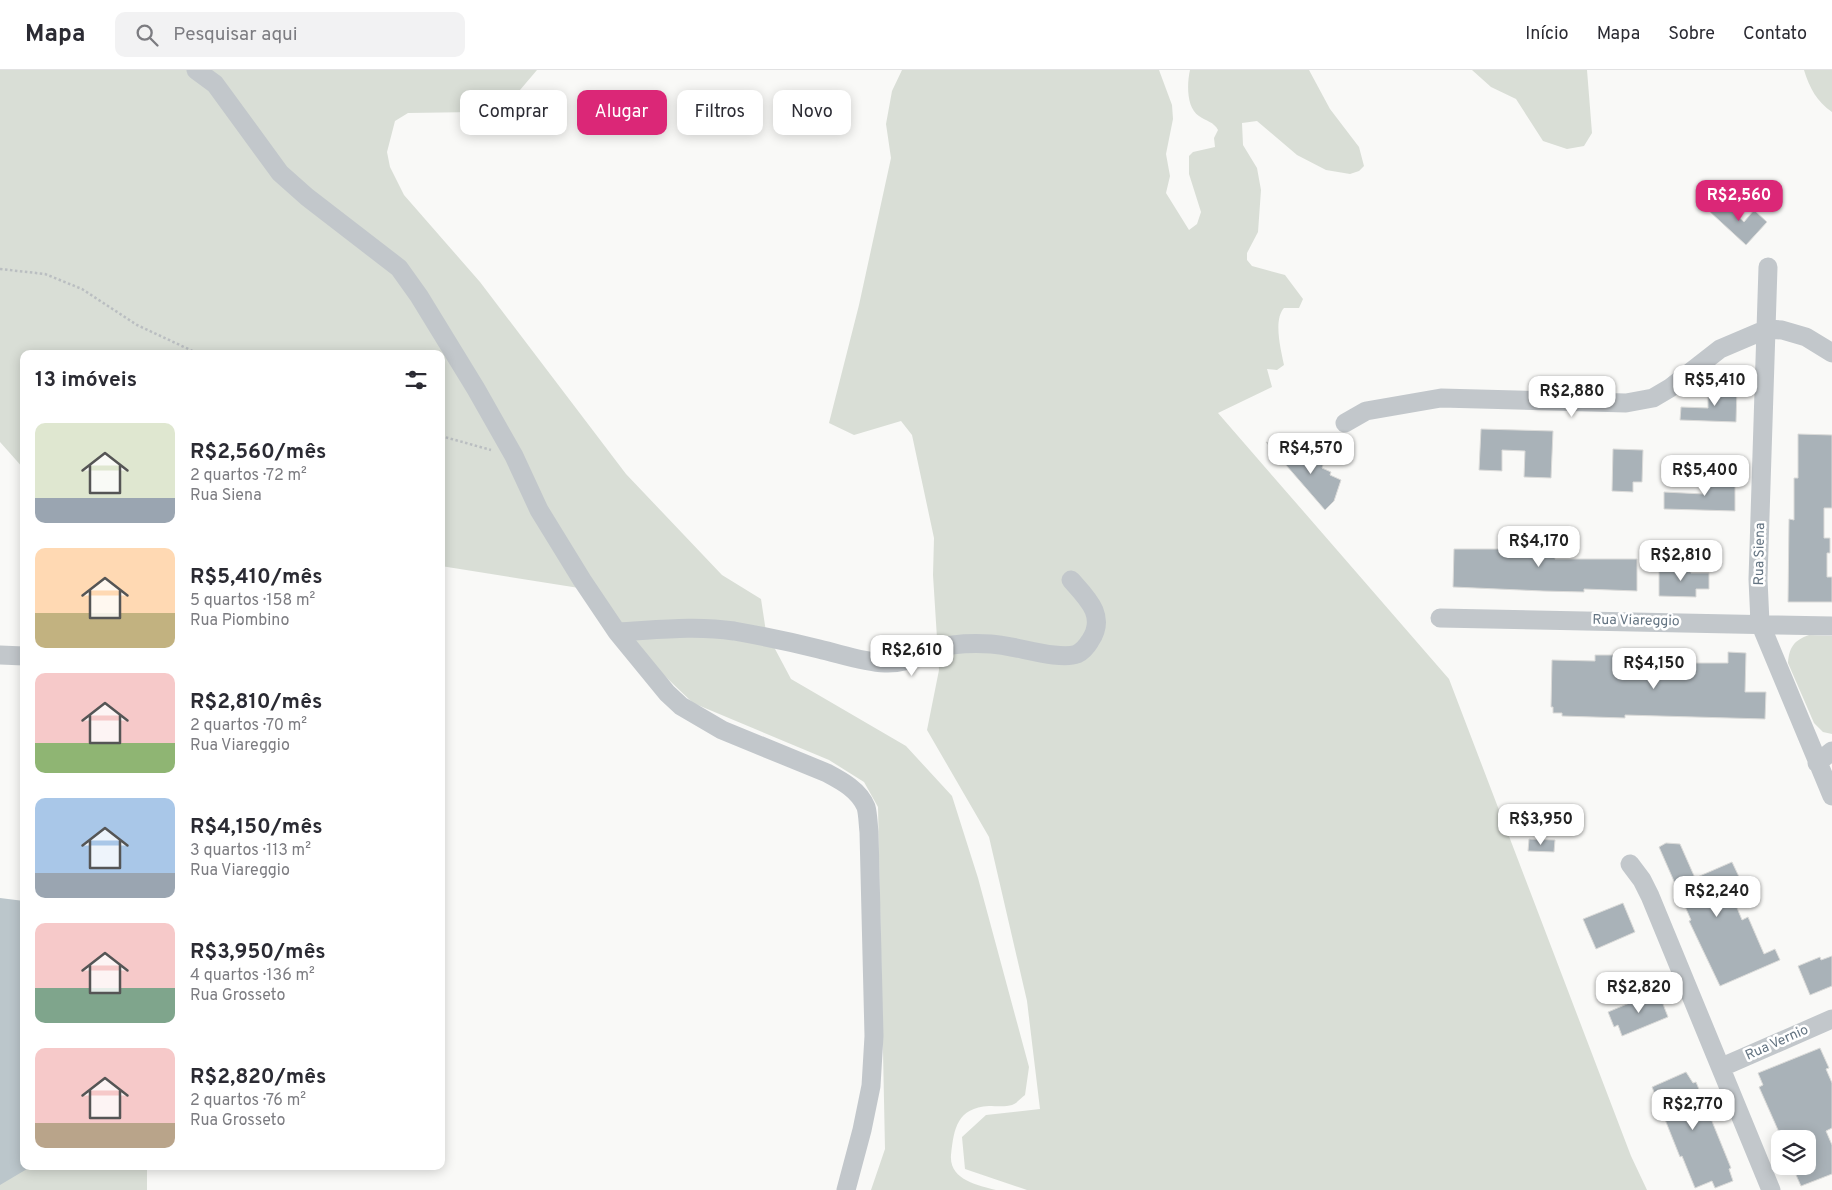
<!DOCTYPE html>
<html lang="pt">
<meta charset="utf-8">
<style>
body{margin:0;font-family:Overpass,sans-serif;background:#f2f2f3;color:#2b2b33;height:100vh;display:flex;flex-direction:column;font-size:19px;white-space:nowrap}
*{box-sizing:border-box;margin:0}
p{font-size:16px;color:#7c7c81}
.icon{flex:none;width:28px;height:28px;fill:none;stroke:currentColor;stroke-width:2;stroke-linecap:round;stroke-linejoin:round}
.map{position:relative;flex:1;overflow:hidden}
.drawer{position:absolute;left:20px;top:280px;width:425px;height:820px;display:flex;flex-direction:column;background:#fff;border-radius:10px;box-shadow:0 2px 12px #0003}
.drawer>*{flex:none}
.hud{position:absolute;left:460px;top:20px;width:475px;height:45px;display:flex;gap:10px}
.controls{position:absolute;left:1771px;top:1060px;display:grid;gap:10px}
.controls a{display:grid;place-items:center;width:45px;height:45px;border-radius:10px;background:#fff;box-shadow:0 2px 12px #0003;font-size:25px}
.price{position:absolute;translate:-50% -42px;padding:0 11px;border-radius:10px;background:#fff;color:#222;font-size:16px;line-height:32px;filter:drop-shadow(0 1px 2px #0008)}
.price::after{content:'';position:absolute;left:50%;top:30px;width:15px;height:11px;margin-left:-8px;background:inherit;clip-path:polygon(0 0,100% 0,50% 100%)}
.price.on{background:#db2777;color:#fff}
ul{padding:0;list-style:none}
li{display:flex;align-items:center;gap:15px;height:125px;padding:0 15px}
li span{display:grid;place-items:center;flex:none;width:140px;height:100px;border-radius:10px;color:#555}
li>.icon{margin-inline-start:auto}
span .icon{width:60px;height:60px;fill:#fffc;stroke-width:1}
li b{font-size:21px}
h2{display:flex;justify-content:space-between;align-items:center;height:60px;padding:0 15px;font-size:21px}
.chip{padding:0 18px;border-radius:10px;background:#fff;box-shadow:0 2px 12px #0003;font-size:18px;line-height:45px}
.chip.on{background:#db2777;color:#fff}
header{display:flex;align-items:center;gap:30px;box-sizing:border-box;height:70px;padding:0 25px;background:#fff;border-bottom:1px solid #e1e1e2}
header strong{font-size:24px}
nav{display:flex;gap:28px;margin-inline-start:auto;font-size:18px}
.search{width:350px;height:45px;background:#f2f2f3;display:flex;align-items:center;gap:12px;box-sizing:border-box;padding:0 18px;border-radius:10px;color:#7c7c81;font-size:19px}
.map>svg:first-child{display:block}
</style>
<header>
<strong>Mapa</strong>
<div class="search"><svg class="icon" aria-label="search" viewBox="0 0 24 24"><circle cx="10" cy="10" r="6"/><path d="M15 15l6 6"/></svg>Pesquisar aqui</div>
<nav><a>Início</a><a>Mapa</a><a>Sobre</a><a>Contato</a></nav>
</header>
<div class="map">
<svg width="1832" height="1120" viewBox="0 0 1832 1120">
<rect width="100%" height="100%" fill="#f9f9f7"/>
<path fill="#d9ded6" d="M0,0H537L520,20L506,30L475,42L408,43L395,51L387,82L390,97L404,125L480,212L626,404L722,505L761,529L766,562L791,609L906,676L952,726L978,808L1029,997L1025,1025C1021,1028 1017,1033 1012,1035C1006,1037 996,1036 989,1036C957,1038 954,1058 951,1085C949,1110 978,1115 996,1120H871L885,1079L878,737L864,712L829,690L693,633L648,590L598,521L441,496V284H24V399L0,372Z
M902,0H1159L1172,35L1173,49L1166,84L1170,106L1166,123L1189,160L1197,154L1201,142L1189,104V86L1193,82L1215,77L1214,68L1218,60C1214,52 1206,51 1199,46C1186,38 1187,13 1190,0H1309L1330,39L1359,77L1364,96L1359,101L1350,104L1326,100L1297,85L1257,51L1242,53L1243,75L1257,98L1261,120L1258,162L1247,183V190L1252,196L1285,205L1303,229L1299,238H1284C1273,250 1281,280 1284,295L1277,300L1267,299L1272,317L1218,343L1449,609L1631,1086L1647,1120H1027L965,1099L962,1067L986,1045L1040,1039L1027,931L989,767L927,660L939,600L933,505L934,468L912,365L901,351L854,365L829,353L859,235L891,88L886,54L892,21Z
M1472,0H1587L1592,63L1584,76L1567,79L1543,71L1516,29L1491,17Z
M1804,0H1832V42C1817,32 1809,17 1804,0Z
M1809,565L1832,566V664L1823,662L1814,653L1788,593C1789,578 1794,570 1809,565Z
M0,979L24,1096H147V1120H0Z"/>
<path fill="#bbc6cb" d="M0,828L24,831V1096H32L0,1115Z"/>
<path fill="#a9b2b8" stroke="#dbdbd9" d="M1720,130L1744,152L1754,140L1767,152L1746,175L1709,141Z
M1713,317L1737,318L1736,352L1680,350L1681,337L1708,338V323H1713Z
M1481,359L1553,361L1551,408L1524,407L1525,381L1502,380V401L1479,400Z
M1798,364L1832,365V438H1824V468H1830V483H1827V507H1832V532H1788L1789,449L1794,450V408H1798Z
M1266,372L1305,387L1306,382L1325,389L1322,398L1331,402L1330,405L1341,410L1334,431L1325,440Z
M1613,379L1643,380L1642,412H1633V422L1612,421Z
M1705,408L1735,409V441L1664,439V422L1704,424Z
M1499,462L1556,463L1555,489H1637V521L1584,519V522L1543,521L1453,517L1454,479H1499Z
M1659,497L1691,498V503H1709V519H1696V527L1659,526Z
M1728,582L1746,583L1745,622H1766L1765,649L1625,645V648L1562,646V643H1553V637H1551L1552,590L1595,591V585H1627L1626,603L1659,604V593H1728Z
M1529,769L1555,770L1554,782L1528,781Z
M1666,773L1680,774L1695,808L1732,792L1741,811L1728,816L1742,850L1748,847L1764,884L1775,879L1780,890L1720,916L1689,851L1691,850L1659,777Z
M1623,833L1635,862L1596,879L1583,849Z
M1832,886V916L1810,925L1798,896L1820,887L1821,890Z
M1658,921L1668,947L1622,966L1618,955L1614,957L1608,942Z
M1820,978L1829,998L1826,999L1832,1013V1058L1826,1061L1832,1075V1104L1801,1116L1792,1096H1808V1069H1782L1759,1017L1763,1015L1758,1003Z
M1686,1002L1693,1013L1696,1012L1731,1098L1729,1099L1733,1111L1715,1118L1712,1111L1695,1118L1682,1086L1680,1087L1652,1017Z"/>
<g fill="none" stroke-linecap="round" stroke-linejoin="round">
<path stroke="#babec1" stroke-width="2.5" stroke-dasharray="2.5 2.5" stroke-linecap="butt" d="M0,199L45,204L82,219L137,255L199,284
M441,366L491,380"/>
<path stroke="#c2c7cb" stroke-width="19" d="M196,0L215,14L280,103L307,127L399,198L419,226L476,319L514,386L539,440L582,510L617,562L667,623L681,636L722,660L827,703C842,711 859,720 866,737C868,744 868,754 869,762L874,966L871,1016L862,1060L846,1120
M1768,197L1758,509L1760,553L1832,726
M1345,353L1366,341L1441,328L1626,333L1653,328L1670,318L1720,279L1767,259L1782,260L1806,267L1832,283
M1440,548L1832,556
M617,562C656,560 695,555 734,561C762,566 791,572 819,579C841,584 862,592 885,593C907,594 916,585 935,579C953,573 973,573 991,574C1014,575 1059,591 1077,584C1083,581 1087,576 1090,571C1107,546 1087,528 1071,510
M0,585L24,586
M1817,693L1832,681
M1630,794L1642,810L1650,826L1771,1120
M1722,997L1832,949"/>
</g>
<g text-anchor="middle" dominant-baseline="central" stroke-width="5" stroke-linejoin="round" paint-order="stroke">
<g font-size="14" fill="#647482" stroke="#fff">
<text transform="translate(1760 484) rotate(-89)">Rua Siena</text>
<text transform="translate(1636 551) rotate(1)">Rua Viareggio</text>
<text transform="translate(1777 973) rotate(-24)">Rua Vernio</text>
</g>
</g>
</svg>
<div class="controls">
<a><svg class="icon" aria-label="layers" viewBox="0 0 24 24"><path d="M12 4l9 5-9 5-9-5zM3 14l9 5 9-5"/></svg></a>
</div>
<b class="price on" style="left:1739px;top:152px">R$2,560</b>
<b class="price" style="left:1715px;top:337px">R$5,410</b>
<b class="price" style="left:1572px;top:348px">R$2,880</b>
<b class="price" style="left:1311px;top:405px">R$4,570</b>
<b class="price" style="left:1705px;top:427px">R$5,400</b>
<b class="price" style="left:1539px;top:498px">R$4,170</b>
<b class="price" style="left:1681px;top:512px">R$2,810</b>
<b class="price" style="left:912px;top:607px">R$2,610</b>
<b class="price" style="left:1654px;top:620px">R$4,150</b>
<b class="price" style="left:1541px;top:776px">R$3,950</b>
<b class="price" style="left:1717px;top:848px">R$2,240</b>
<b class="price" style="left:1639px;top:944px">R$2,820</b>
<b class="price" style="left:1693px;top:1061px">R$2,770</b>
<div class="hud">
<a class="chip">Comprar</a>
<a class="chip on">Alugar</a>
<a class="chip">Filtros</a>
<a class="chip">Novo</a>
</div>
<section class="drawer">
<h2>13 imóveis<svg class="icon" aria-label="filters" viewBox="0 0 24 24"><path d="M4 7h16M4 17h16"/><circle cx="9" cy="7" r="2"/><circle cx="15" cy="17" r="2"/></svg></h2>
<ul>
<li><span style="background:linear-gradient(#dfe7d0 75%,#9aa5b1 0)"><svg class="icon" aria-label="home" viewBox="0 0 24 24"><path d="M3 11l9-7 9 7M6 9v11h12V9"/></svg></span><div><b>R$2,560/mês</b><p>2 quartos · 72 m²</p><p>Rua Siena</p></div></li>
<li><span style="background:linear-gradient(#ffd9b3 65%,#c2b280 0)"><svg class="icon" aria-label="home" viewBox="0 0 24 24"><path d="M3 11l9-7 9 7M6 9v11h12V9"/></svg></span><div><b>R$5,410/mês</b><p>5 quartos · 158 m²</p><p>Rua Piombino</p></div></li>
<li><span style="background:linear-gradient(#f6c9c9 70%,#8fb573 0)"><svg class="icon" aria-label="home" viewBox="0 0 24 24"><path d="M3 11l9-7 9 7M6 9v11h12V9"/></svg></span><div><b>R$2,810/mês</b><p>2 quartos · 70 m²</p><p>Rua Viareggio</p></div></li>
<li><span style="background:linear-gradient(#a9c7e8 75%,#9aa5b1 0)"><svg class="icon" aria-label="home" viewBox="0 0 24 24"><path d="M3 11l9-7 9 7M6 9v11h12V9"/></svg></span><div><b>R$4,150/mês</b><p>3 quartos · 113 m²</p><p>Rua Viareggio</p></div></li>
<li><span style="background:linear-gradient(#f6c9c9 65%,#7fa58c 0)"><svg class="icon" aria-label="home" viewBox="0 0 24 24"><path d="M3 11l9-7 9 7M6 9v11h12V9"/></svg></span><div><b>R$3,950/mês</b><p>4 quartos · 136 m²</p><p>Rua Grosseto</p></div></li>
<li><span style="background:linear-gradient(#f6c9c9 75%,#b9a48a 0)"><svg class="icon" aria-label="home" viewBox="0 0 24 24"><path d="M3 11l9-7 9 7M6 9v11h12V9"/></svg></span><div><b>R$2,820/mês</b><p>2 quartos · 76 m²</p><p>Rua Grosseto</p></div></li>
</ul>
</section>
</div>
